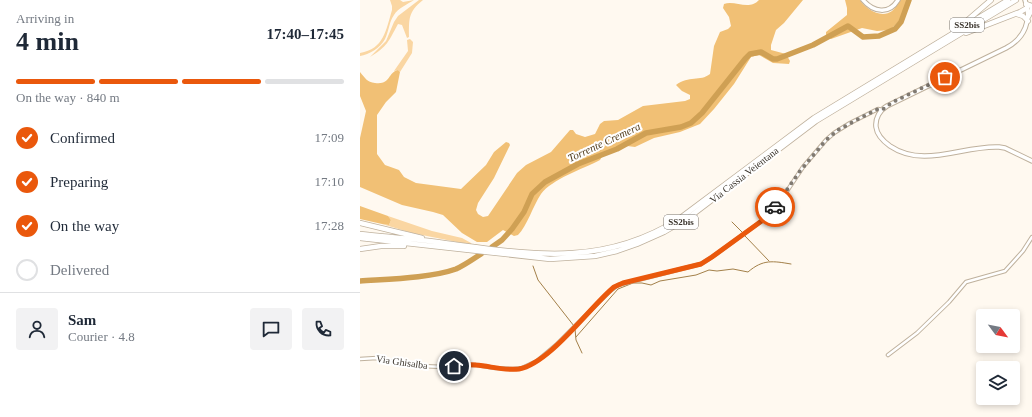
<!DOCTYPE html>
<meta charset="utf-8">
<style>
body{margin:0;font-family:"Times New Roman",serif;background:#f2f2f3;color:#1f2937;height:100vh;display:flex;flex-direction:column;font-size:15px;white-space:nowrap}
*{box-sizing:border-box;margin:0}
p{font-size:13px;color:#747a83}
.icon{flex:none;width:22px;height:22px;fill:none;stroke:currentColor;stroke-width:2;stroke-linecap:round;stroke-linejoin:round}
.map{position:relative;flex:1;overflow:hidden}
.side{display:flex;flex-direction:column;background:#fff;width:360px}
.side>*{flex:none}
.needle{width:26px;rotate:122deg}
.buttons{position:absolute;left:616px;top:309px;display:grid;gap:8px}
.buttons a{display:grid;place-items:center;width:44px;height:44px;border-radius:4px;background:#fff;box-shadow:0 2px 6px #0003;font-size:20px}
.pin{position:absolute;display:grid;place-items:center;width:34px;height:34px;color:#fff;margin:-17px;border:2px solid #fff;border-radius:50%;box-shadow:0 1px 4px #0007}
.courier{position:absolute;display:grid;place-items:center;width:40px;height:40px;margin:-20px;border:3px solid #ea580c;border-radius:50%;background:#fff;color:#222;box-shadow:0 1px 5px #0007}
.head em{font-style:normal;font-weight:700}
.head div{display:flex;flex-direction:column-reverse}
.head{display:flex;align-items:center;justify-content:space-between;height:68px;padding:0 16px}
h1{font-size:26px;font-weight:700;line-height:30px}
.bar{display:grid;grid-template-columns:repeat(4,1fr);gap:6px 4px;align-content:center;height:48px;padding:0 16px}
.bar i{height:5px;border-radius:3px;background:#e0e1e3}
.bar .on{background:#ea580c}
.bar p{grid-column:span 4}
.line{display:flex;align-items:center;gap:10px;padding:0 16px;border-top:1px solid #e0e1e3}
.line div{flex:1}
.round{display:grid;place-items:center;flex:none;width:42px;height:42px;border-radius:4px;background:#f2f2f3}
ol{padding:0 16px;list-style:none}
li{display:flex;align-items:center;gap:12px;height:44px}
li p{margin-inline-start:auto}
li .icon{padding:4px;border-radius:50%;background:#ea580c;color:#fff;stroke-width:4}
li:last-child{color:#747a83}
li i{width:22px;height:22px;border:2px solid #e0e1e3;border-radius:50%}
main{display:flex;flex:1;min-height:0}
.map>svg:first-child{display:block}
.green{fill:#fad6a2}
.forest{fill:#f1c075}
.lines{fill:none;stroke-linecap:round;stroke-linejoin:round}
.stream{stroke:#a38049;stroke-width:1}
.river{stroke:#cfa054;stroke-width:5.5}
.street-casing{stroke:#bfb19d;stroke-width:4.5}
.secondary-casing{stroke:#bfb19d;stroke-width:5.5}
.highway-casing{stroke:#bfb19d;stroke-width:6}
.street{stroke:#fff;stroke-width:2.5}
.secondary{stroke:#fff;stroke-width:3.5}
.highway{stroke:#fff;stroke-width:4.5}
.done{stroke:#807a72;stroke-width:4;stroke-dasharray:0 7.2}
.route{stroke:#ea580c;stroke-width:5}
.labels{text-anchor:middle;dominant-baseline:central;stroke-width:4;stroke-linejoin:round;paint-order:stroke}
.shield{fill:#fff;stroke:#76726d;stroke-width:1}
.shield-label{font-size:9px;font-weight:bold;fill:#3c362e}
.street-label{font-size:10px;fill:#3c362e;stroke:#fff}
.water-label{font-size:11px;font-style:italic;fill:#533e1e;stroke:#fff}
</style>
<main>
<section class="side">
<div class="head"><div><h1>4 min</h1><p>Arriving in</p></div><em>17:40–17:45</em></div>
<div class="bar"><i class="on"></i><i class="on"></i><i class="on"></i><i></i><p>On the way · 840 m</p></div>
<ol>
<li><svg class="icon" aria-label="check" viewBox="0 0 24 24"><path d="M5 12l5 5 9-10"/></svg>Confirmed<p>17:09</p></li>
<li><svg class="icon" aria-label="check" viewBox="0 0 24 24"><path d="M5 12l5 5 9-10"/></svg>Preparing<p>17:10</p></li>
<li><svg class="icon" aria-label="check" viewBox="0 0 24 24"><path d="M5 12l5 5 9-10"/></svg>On the way<p>17:28</p></li>
<li><i></i>Delivered</li>
</ol>
<div class="line" style="height:72px"><a class="round"><svg class="icon" aria-label="person" viewBox="0 0 24 24"><circle cx="12" cy="8" r="4"/><path d="M4 21q1-7 8-7t8 7"/></svg></a><div><b>Sam</b><p>Courier · 4.8</p></div><a class="round"><svg class="icon" aria-label="chat" viewBox="0 0 24 24"><path d="M4 5h16v11H9l-5 4z"/></svg></a><a class="round"><svg class="icon" aria-label="phone" viewBox="0 0 24 24"><path d="M5 4h4l2 5-3 2q2 4 5 5l2-3 5 2v4C11 20 4 13 5 4z"/></svg></a></div>
</section>
<div class="map">
<svg width="672" height="417" viewBox="0 0 672 417">
<rect width="100%" height="100%" fill="#fff9f0"/>
<path class="green" d="M30 0H40L43 2 54 0C48 4 38 8 34 15 29 22 29 31 25 39 21 47 9 55 0 56V53C24 49 26 30 32 10V6Z
M59 0H63C48 12 49 19 49 37L47 38 42 25 38 24C28 42 28 46 10 57L26 41 34 22 38 16Z
M50 39 53 42 52 53 40 72 38 70 34 71 48 51 47 40Z
M28 216 72 231 102 238 111 243 112 245 52 233 22 224 29 225 31 220Z"/>
<path class="forest" d="M399 0H443L424 23 416 30 411 45V50L426 54 430 61 429 64 413 63 399 55 391 57 374 84 354 109 340 124 320 132 294 138 275 147 267 146 243 155 240 160C223 169 192 179 181 194 173 206 167 226 158 235L154 236 143 230 127 242H117L102 233 83 215 73 212 42 205 0 187V138L6 111 0 96V72C5 78 7 82 15 83 31 85 27 73 38 70L40 72 36 92 26 102 17 115V154L25 165 39 170 44 177 56 183 101 189 126 165 134 152 146 142 149 143 150 145 134 178 118 203 116 210 118 214 123 217 128 216 157 173 166 165 191 152 210 130H213L216 134 225 137 235 134 240 124 244 121 258 120 283 106 325 101 330 99V95L322 91 316 85C329 75 340 82 350 74L354 46 360 32 368 29 371 26 369 17 363 8 364 4C375 0 389 11 399 0Z
M485 0H500C506 9 521 19 532 11 535 9 537 4 539 0H549V3L543 17 530 30 517 31 502 28 471 39 466 36V32L487 15V8Z
M0 206 28 216 31 220 29 225 22 224 0 219Z"/>
<g class="lines">
<path class="stream" d="M372 222 382 232
M385 236 409 261
M173 266 178 280 214 326 215 329 216 340 222 353
M216 337 258 289 273 283H282L291 285 300 281 336 275 349 270 357 271 373 269 388 272C403 259 413 261 431 264"/>
<path class="river" d="M132 247 142 240 152 229 164 212 172 194 185 182 218 164 257 149 286 133 321 127 331 123 342 113 385 59 390 54 401 52 413 59H417L453 45 488 26 503 37 519 36 535 29 541 22 549 0
M0 281C28 279 71 278 96 269 105 265 113 259 121 254"/>
<g class="street-casing">
<path id="street" d="M528 355 557 333 589 302 606 282 645 271 663 251 672 237
M0 359 17 358 34 362 61 366 84 367 105 365H117L135 368 153 369 162 368 177 361 196 345 249 292 258 285 341 264 352 257 403 220 423 197 443 167 466 140 474 133 490 123 518 109 522 110"/>
</g>
<g class="secondary-casing">
<path id="secondary" d="M503 0C513 12 529 15 538 0
M665 0C672 20 665 38 646 48L527 106C520 110 515 118 516 127 517 135 523 141 530 146 564 169 603 145 639 147L645 148 672 161"/>
</g>
<g class="highway-casing">
<path id="highway" d="M666 4 672 6
M657 14 663 16 668 21
M668 17 672 9
M602 25 631 0
M606 33 660 12 667 8
M0 223 62 238
M0 234C28 237 56 239 84 243 170 254 241 268 319 219L454 118 648 0
M0 238 190 259 235 256 257 251 277 244 304 232 328 218 456 121 656 0
M0 249 21 246H44"/>
</g>
<use href="#street" class="street"/>
<use href="#secondary" class="secondary"/>
<use href="#highway" class="highway"/>
</g>
<g class="lines">
<path class="done" d="M415 207 440 171 466 140 478 130 504 116 518 109 522 110 533 102 585 77"/>
<path class="route" d="M94 366C101 365 109 364 116 365 130 366 144 371 159 369 190 363 229 308 254 287L263 283 341 264 352 257 403 220 415 207"/>
</g>
<g class="labels">
<g class="shield">
<rect x="590" y="18" width="34" height="14" rx="3"/>
<rect x="304" y="215" width="34" height="14" rx="3"/>
</g>
<g class="shield-label">
<text x="607" y="25">SS2bis</text>
<text x="321" y="222">SS2bis</text>
</g>
<g class="street-label">
<text transform="translate(384 175) rotate(-38)">Via Cassia Veientana</text>
<text transform="translate(42 362) rotate(8)">Via Ghisalba</text>
</g>
<g class="water-label">
<text transform="translate(244 142) rotate(-25)">Torrente Cremera</text>
</g>
</g>
</svg>
<div class="buttons">
<a><svg class="needle" viewBox="-14 -14 28 28"><path d="M0-13l5 13h-10z" fill="#e53935"/><path d="M0 13l5-13h-10z" fill="#747a83"/></svg></a>
<a><svg class="icon" aria-label="layers" viewBox="0 0 24 24"><path d="M12 4l9 5-9 5-9-5zM3 14l9 5 9-5"/></svg></a>
</div>
<div class="pin" style="left:585px;top:77px;background:#ea580c"><svg class="icon" aria-label="bag" viewBox="0 0 24 24"><path d="M5 8h14l-1 12H6zM9 8a3 3 0 0 1 6 0"/></svg></div>
<div class="pin" style="left:94px;top:366px;background:#1f2937"><svg class="icon" aria-label="home" viewBox="0 0 24 24"><path d="M3 11l9-7 9 7M6 9v11h12V9"/></svg></div>
<div class="courier" style="left:415px;top:207px"><svg class="icon" aria-label="car" viewBox="0 0 24 24"><path d="M5 17H2v-5l4-1 3-4h7l3 4 3 1v5h-3M9 17h6M6 11h13"/><circle cx="7" cy="17" r="2"/><circle cx="17" cy="17" r="2"/></svg></div>
</div>
</main>
